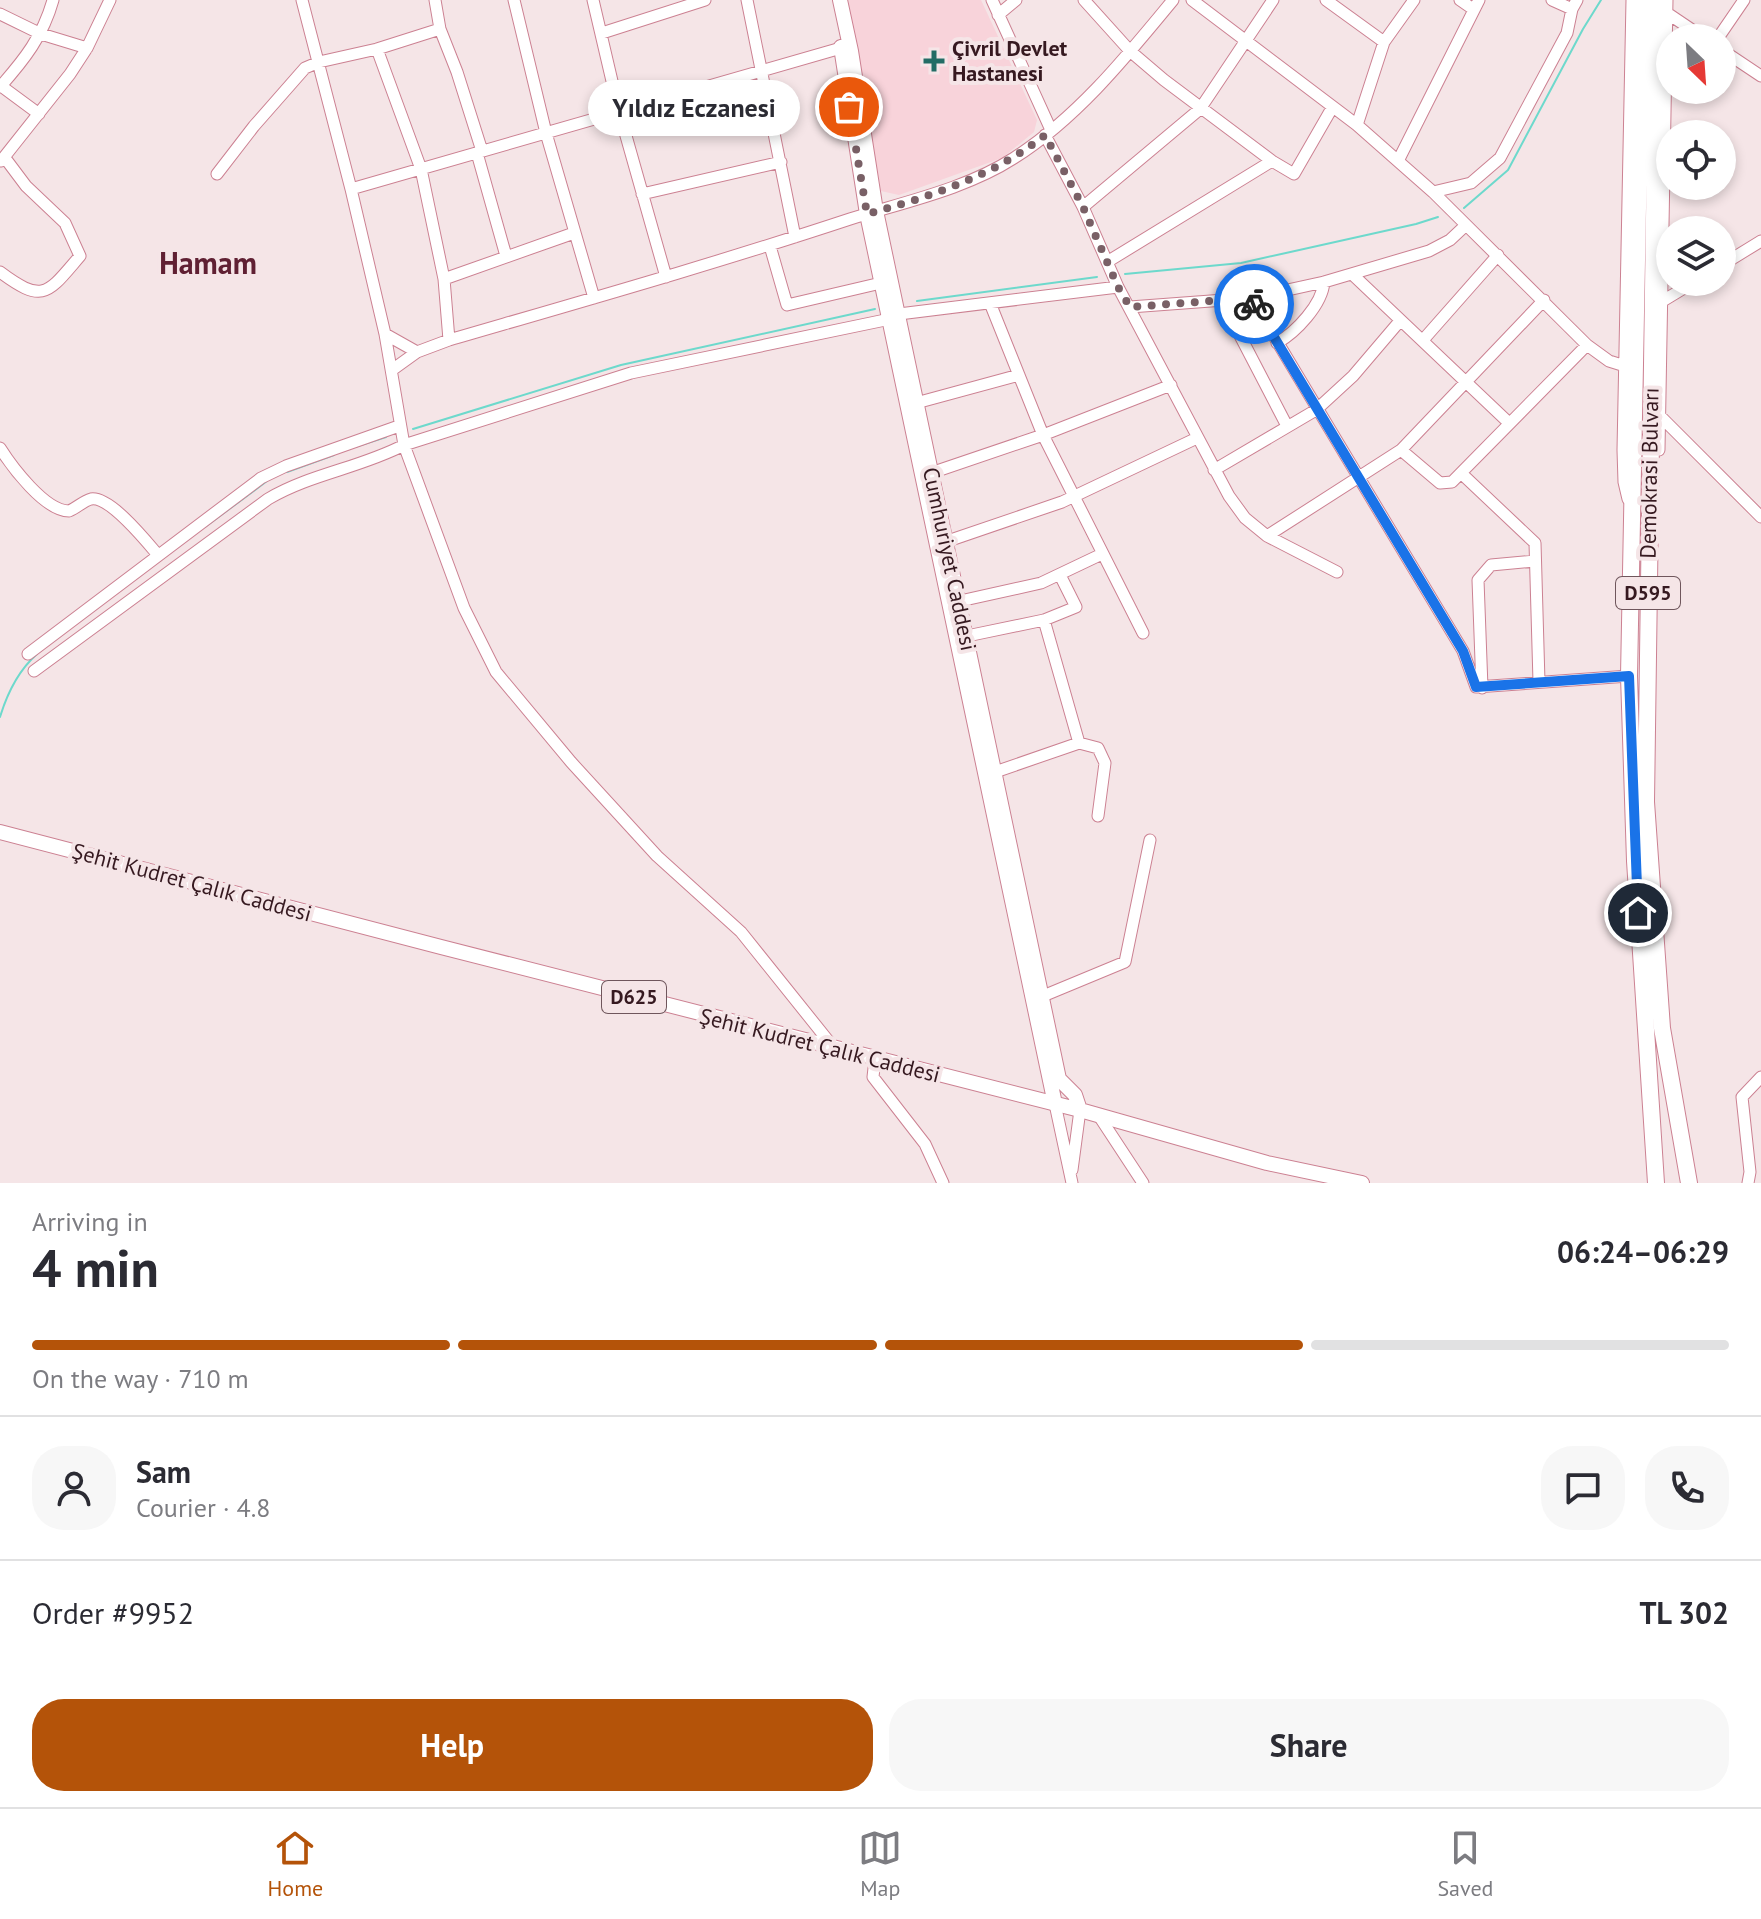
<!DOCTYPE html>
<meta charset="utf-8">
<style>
body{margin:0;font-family:"PT Sans",sans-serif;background:#f7f7f7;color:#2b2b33;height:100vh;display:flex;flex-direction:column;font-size:30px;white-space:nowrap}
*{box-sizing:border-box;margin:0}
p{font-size:26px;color:#7c7c81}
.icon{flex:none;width:44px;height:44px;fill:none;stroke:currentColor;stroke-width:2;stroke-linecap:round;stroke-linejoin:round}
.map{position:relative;height:1183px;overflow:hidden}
.panel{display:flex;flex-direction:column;background:#fff;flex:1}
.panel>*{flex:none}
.needle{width:52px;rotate:155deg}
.tools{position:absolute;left:1656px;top:24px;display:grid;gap:16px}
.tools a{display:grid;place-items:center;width:80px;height:80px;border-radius:50%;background:#fff;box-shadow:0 4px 12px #0003;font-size:40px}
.pin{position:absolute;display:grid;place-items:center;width:68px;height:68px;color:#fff;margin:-34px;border:4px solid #fff;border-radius:50%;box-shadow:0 2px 8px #0007}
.courier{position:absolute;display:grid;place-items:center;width:80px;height:80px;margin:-40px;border:6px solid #1a73e8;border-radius:50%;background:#fff;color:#222;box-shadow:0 2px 10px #0007}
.bubble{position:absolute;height:56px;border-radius:28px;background:#fff;box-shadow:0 4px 12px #0003;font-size:26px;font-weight:600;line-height:56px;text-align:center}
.head em{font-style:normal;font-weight:600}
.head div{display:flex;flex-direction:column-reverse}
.head{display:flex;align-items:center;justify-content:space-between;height:136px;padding:0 32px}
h1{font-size:52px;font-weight:600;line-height:60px}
.bar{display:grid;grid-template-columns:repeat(4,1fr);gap:12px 8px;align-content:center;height:96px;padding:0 32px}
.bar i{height:10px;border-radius:6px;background:#e1e1e2}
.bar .selected{background:#b45309}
.bar p{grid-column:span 4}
.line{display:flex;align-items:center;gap:20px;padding:0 32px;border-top:2px solid #e1e1e2}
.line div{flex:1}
.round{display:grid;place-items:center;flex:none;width:84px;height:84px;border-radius:32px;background:#f7f7f7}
.primary-button{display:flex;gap:16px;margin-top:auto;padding:16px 32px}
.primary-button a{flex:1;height:92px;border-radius:32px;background:#b45309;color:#fff;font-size:32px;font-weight:600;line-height:92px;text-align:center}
.primary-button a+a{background:#f7f7f7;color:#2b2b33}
.tab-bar{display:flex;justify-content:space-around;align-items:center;height:112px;border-top:2px solid #e1e1e2;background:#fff;font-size:22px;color:#7c7c81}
.tab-bar a{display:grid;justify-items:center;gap:4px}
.tab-bar .selected{color:#b45309}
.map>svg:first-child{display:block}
.built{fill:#f8d3da}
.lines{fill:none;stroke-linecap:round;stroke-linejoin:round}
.stream{stroke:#6dd9cc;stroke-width:2}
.minor-casing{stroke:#cc8192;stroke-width:13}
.major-casing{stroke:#cc8192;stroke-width:16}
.highway-casing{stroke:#cc8192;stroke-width:18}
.minor{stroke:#fff;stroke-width:11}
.major{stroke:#fff;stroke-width:14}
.highway{stroke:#fff;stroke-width:16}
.done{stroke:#796066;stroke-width:8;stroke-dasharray:0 14.4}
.route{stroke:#1a73e8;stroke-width:10}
.poi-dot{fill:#236c65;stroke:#f5e5e7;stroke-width:3}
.labels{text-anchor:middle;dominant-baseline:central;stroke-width:8;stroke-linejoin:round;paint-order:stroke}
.shield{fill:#f5e5e7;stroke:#6f565c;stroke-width:2}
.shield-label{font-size:20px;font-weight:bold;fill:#361920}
.poi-label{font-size:22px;font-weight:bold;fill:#361920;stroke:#f5e5e7;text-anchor:start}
.street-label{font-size:22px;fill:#361920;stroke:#f5e5e7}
.district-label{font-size:30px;font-weight:bold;fill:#602033;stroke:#f5e5e7}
</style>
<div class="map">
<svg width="1761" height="1183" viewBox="0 0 1761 1183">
<rect width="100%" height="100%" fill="#f5e5e7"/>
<path class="built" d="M848 0H981L1037 120 1034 132 1002 158 899 195 881 191Z"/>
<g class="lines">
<path class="stream" d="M1464 208 1508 170 1583 29 1601 0
M1125 274 1241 263 1416 224 1438 217
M917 301 1097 277
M413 429 621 365 875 309
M355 447 386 437
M287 472 334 455
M205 527 267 481
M0 717C7 694 19 670 37 654"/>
<g class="minor-casing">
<path id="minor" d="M302 0 351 189 385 334 404 445 631 373 890 319
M435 0 440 29 457 72 482 151
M514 0 546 133 594 298
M593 0 619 111 666 277
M747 0 795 237
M992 0 1051 130
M1084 0 1130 51 1164 80 1272 161 1294 174 1332 108
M1192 0 1357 125 1433 192 1587 345 1609 361 1625 366
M1326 0 1384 42
M1460 0 1473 9
M1552 0 1572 9
M1667 13 1704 38
M0 14 41 34 87 48
M998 15 1016 0
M602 33 705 0
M1718 38 1744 0
M377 49 421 169 444 279 449 340
M1722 50 1761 76
M1 86 39 114
M0 87C24 60 43 36 53 0
M1357 125 1384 42 1414 0
M1045 135 1083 207 1118 287 1229 496 1245 518 1267 536 1401 450 1544 300
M477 153 506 256
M1 161 70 74 87 48 110 0
M1398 161 1479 0
M217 174 254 126 305 68 319 62 377 49 440 29
M351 189 841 48
M1433 192 1471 183 1500 158 1567 33 1572 9 1577 0
M642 194 781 162
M1083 207 1200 109 1273 0
M770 246 787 305 881 283
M1107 262 1272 161
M1722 265 1761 241
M0 272C44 305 48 293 80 256L65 223 26 186 5 158
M1352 274 1508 422
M444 279 574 233
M1251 298 1463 651 1476 687 1629 676
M1222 301 1287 426
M1661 302 1694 282
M990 303 1043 435 1143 633
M1130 307 1251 298 1324 282 1429 251 1450 240 1466 225
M899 314 1118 287
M385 334 417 352
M1423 340 1498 255
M1277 343C1296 332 1322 305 1324 282
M392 370 417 352 449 340C583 301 717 263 850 219 904 202 966 189 1014 158 1077 118 1126 57 1173 0
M916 403 1019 375
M1660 416 1761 517
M0 448C12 467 45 511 69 511 77 508 83 501 91 499 110 496 146 541 158 555
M1401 450 1440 483 1452 482 1587 345
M1659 450 1667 0
M1214 470 1316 410 1353 376 1399 322
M931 473 1043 435 1171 385
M1462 474 1535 543 1539 682
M1628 499 1624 482 1623 450 1632 0
M1267 536 1337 572
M939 544 1062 502 1197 438
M960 601 1041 583 1102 554
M1044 620 1079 743
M967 636 1044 620 1076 607 1060 575
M28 654 261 478 286 466 399 426
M34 671 268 499C310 474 360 468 404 445L464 608 496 672 571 762 657 856 741 932 834 1048
M1482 688 1478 580 1491 565 1535 561
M995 772 1079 743 1098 748 1105 763 1098 816
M1043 996 1125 962 1150 840
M875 1059 873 1077 925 1144 943 1183
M1055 1104 1072 1183
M1099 1116 1143 1183
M1072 1170 1080 1110
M1748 1183 1750 1172 1742 1097 1761 1077"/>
</g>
<g class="major-casing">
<path id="major" d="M840 0 851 51 876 211 1059 1079 1075 1095 1080 1110
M841 47 867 214 1055 1104
M0 832 441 947 1080 1110 1267 1163 1362 1183"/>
</g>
<g class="highway-casing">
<path id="highway" d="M1642 0 1629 676 1635 861 1656 1183
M1657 0 1646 802 1662 1028 1689 1183"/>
</g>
<use href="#minor" class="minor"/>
<use href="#major" class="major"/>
<use href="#highway" class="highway"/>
</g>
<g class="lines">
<path class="done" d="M849 107 867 214C929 197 994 176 1045 135L1083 207 1118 287 1130 307 1251 298 1254 304"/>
<path class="route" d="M1254 304 1463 651 1476 687 1629 676 1638 913"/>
</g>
<path class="poi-dot" d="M930 49h8v8h8v8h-8v8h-8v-8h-8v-8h8z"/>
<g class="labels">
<g class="shield">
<rect x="1616" y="577" width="64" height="32" rx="6"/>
<rect x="602" y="981" width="64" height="32" rx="6"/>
</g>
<g class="shield-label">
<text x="1648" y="593">D595</text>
<text x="634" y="997">D625</text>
</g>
<g class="poi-label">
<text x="952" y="48">Çivril Devlet<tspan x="952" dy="25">Hastanesi</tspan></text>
</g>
<g class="street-label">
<text transform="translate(1649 473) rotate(-89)">Demokrasi Bulvarı</text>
<text transform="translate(950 559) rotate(78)">Cumhuriyet Caddesi</text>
<text transform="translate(192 882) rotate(15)">Şehit Kudret Çalık Caddesi</text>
<text transform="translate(820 1045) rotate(14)">Şehit Kudret Çalık Caddesi</text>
</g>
<g class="district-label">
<text x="208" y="262">Hamam</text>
</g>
</g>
</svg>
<div class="tools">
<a><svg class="needle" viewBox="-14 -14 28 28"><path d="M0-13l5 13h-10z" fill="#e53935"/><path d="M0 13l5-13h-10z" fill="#7c7c81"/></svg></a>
<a><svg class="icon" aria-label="locate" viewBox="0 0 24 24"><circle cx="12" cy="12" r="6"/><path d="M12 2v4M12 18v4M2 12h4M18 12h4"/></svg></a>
<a><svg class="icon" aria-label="layers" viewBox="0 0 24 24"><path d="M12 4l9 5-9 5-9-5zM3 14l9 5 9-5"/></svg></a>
</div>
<div class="pin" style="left:849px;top:107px;background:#ea580c"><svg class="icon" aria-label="bag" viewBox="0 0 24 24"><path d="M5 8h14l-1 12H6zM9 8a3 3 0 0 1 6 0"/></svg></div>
<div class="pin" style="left:1638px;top:913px;background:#1f2937"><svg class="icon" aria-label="home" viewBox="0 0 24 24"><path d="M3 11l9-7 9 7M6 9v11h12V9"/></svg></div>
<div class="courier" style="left:1254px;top:304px"><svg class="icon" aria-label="bike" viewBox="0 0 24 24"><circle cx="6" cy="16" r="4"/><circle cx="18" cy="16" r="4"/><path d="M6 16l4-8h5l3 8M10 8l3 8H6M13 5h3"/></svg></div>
<div class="bubble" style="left:588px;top:80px;width:212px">Yıldız Eczanesi</div>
</div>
<section class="panel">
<div class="head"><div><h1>4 min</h1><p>Arriving in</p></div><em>06:24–06:29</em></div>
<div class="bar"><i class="selected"></i><i class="selected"></i><i class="selected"></i><i></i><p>On the way · 710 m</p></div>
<div class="line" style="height:144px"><a class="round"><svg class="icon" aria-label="person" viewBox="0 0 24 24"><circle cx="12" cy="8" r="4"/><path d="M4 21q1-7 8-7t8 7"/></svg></a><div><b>Sam</b><p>Courier · 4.8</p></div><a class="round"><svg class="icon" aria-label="chat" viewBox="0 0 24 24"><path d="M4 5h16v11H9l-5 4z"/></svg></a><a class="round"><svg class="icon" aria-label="phone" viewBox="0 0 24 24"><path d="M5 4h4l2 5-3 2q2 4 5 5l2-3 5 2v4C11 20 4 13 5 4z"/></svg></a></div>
<div class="line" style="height:104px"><div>Order #9952</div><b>TL 302</b></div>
<div class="primary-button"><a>Help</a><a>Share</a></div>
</section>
<nav class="tab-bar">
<a class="selected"><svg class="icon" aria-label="home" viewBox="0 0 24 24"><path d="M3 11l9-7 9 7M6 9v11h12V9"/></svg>Home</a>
<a><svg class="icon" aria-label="map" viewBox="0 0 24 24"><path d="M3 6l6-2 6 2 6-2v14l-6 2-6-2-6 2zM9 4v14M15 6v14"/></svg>Map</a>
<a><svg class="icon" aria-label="saved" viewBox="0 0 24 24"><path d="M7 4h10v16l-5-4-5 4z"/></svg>Saved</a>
</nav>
